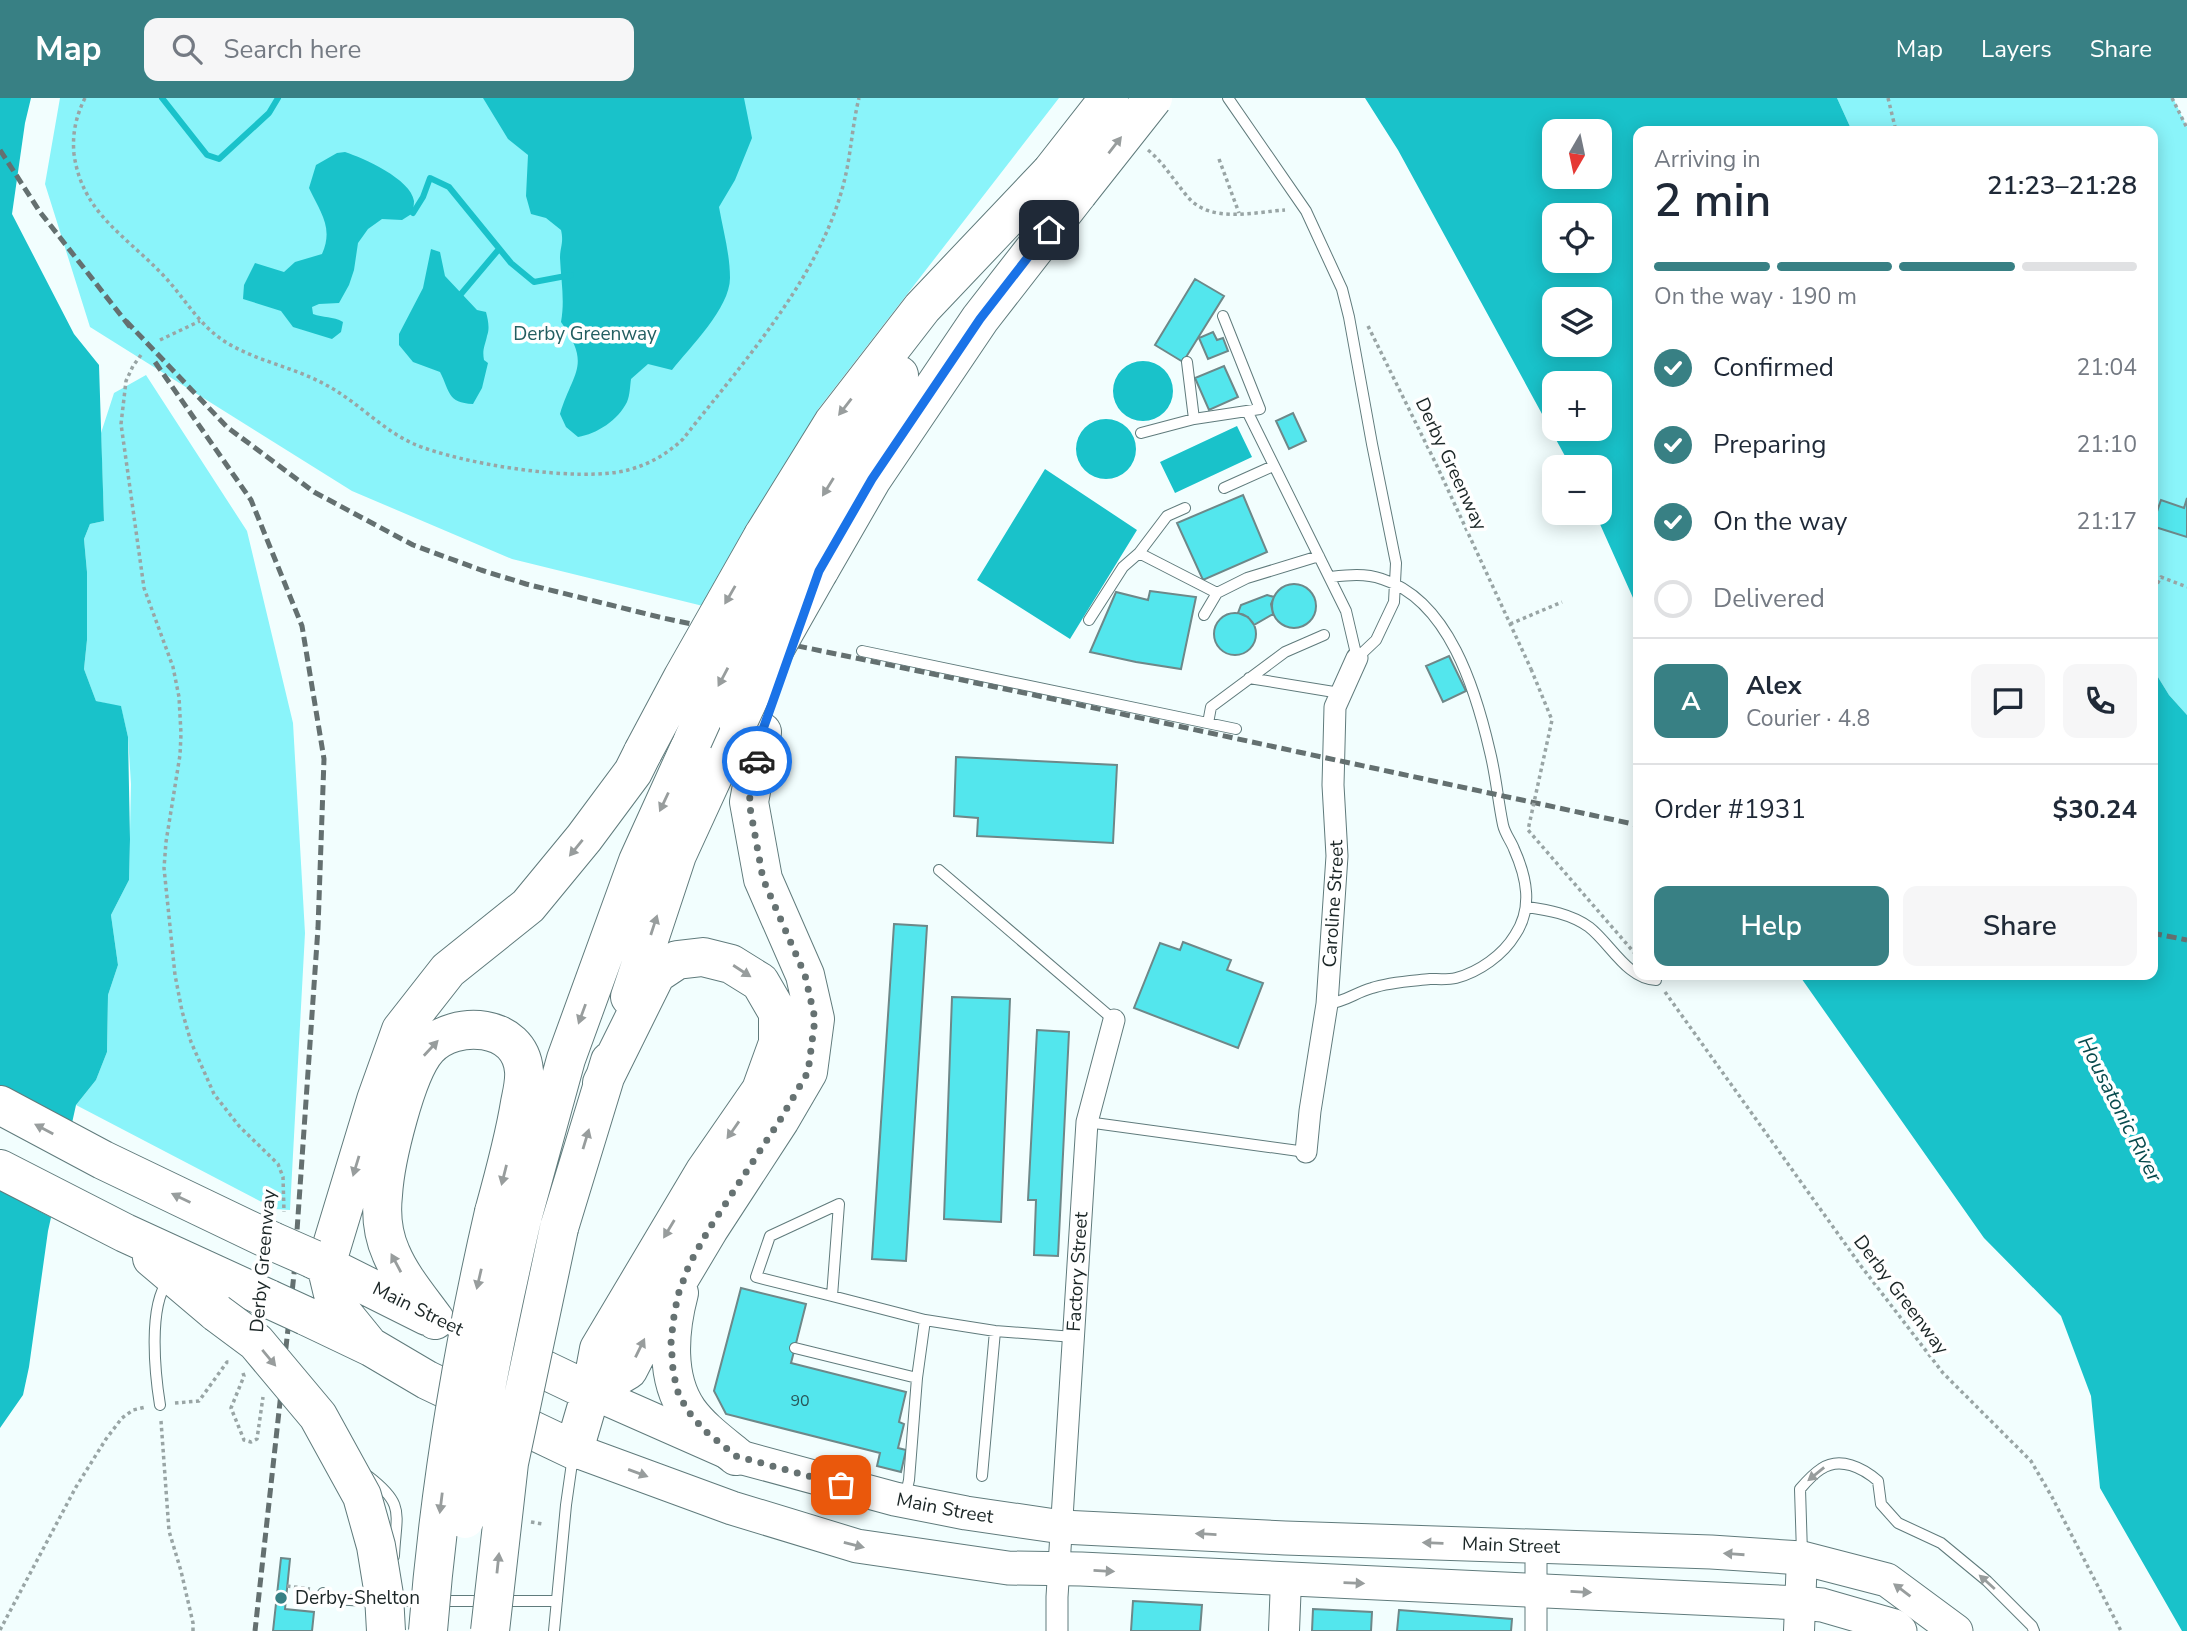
<!DOCTYPE html>
<meta charset="utf-8">
<style>
body{margin:0;font-family:"Nunito Sans",sans-serif;background:#f6f6f7;color:#1f2937;height:100vh;display:flex;flex-direction:column;font-size:26px;white-space:nowrap}
*{box-sizing:border-box;margin:0}
p{font-size:23px;color:#747a83}
.icon{flex:none;width:38px;height:38px;fill:none;stroke:currentColor;stroke-width:2;stroke-linecap:round;stroke-linejoin:round}
.map{position:relative;flex:1;overflow:hidden}
.details{position:absolute;left:1633px;top:28px;width:525px;height:854px;display:flex;flex-direction:column;background:#fff;border-radius:14px;box-shadow:0 4px 18px #0003}
.details>*{flex:none}
.needle{width:46px;rotate:189deg}
.controls{position:absolute;left:1542px;top:21px;display:grid;gap:14px}
.controls a{display:grid;place-items:center;width:70px;height:70px;border-radius:14px;background:#fff;box-shadow:0 4px 18px #0003;font-size:35px}
.pin{position:absolute;display:grid;place-items:center;width:60px;height:60px;color:#fff;margin:-30px;border-radius:14px;box-shadow:0 4px 10px #0006}
.courier{position:absolute;display:grid;place-items:center;width:70px;height:70px;margin:-35px;border:5px solid #1a73e8;border-radius:50%;background:#fff;color:#222;box-shadow:0 2px 9px #0007}
.overview em{font-style:normal;font-weight:600}
.overview div{display:flex;flex-direction:column-reverse}
.overview{display:flex;align-items:center;justify-content:space-between;height:119px;padding:0 21px}
h1{font-size:46px;font-weight:600;line-height:52px}
.bar{display:grid;grid-template-columns:repeat(4,1fr);gap:10px 7px;align-content:center;height:84px;padding:0 21px}
.bar i{height:9px;border-radius:5px;background:#e0e1e3}
.bar .on{background:#388084}
.bar p{grid-column:span 4}
.line{display:flex;align-items:center;gap:18px;padding:0 21px;border-top:2px solid #e0e1e3}
.line div{flex:1}
.round{display:grid;place-items:center;flex:none;width:74px;height:74px;border-radius:14px;background:#f6f6f7}
ol{padding:0 21px;list-style:none}
li{display:flex;align-items:center;gap:21px;height:77px}
li p{margin-inline-start:auto}
li .icon{padding:7px;border-radius:50%;background:#388084;color:#fff;stroke-width:4}
li:last-child{color:#747a83}
li i{width:38px;height:38px;border:4px solid #e0e1e3;border-radius:50%}
.cta{display:flex;gap:14px;margin-top:auto;padding:14px 21px}
.cta a{flex:1;height:80px;border-radius:14px;background:#388084;color:#fff;font-size:28px;font-weight:600;line-height:80px;text-align:center}
.cta a+a{background:#f6f6f7;color:#1f2937}
header{display:flex;align-items:center;gap:42px;box-sizing:border-box;height:98px;padding:0 35px;background:#388084;color:#fff}
header strong{font-size:33px}
nav{display:flex;gap:38px;margin-inline-start:auto;font-size:24px}
.search{width:490px;height:63px;background:#f6f6f7;display:flex;align-items:center;gap:18px;box-sizing:border-box;padding:0 24px;border-radius:14px;color:#747a83;font-size:26px}
.map>svg:first-child{display:block}
.green{fill:#8af4fa}
.water{fill:#19c2ca;fill-rule:evenodd}
.pier{fill:#f2fefe}
.lines{fill:none;stroke-linecap:round;stroke-linejoin:round}
.stream{stroke:#19c2ca;stroke-width:6}
.building{fill:#53e6ed;stroke:#6d8889;stroke-width:2}
.lane-casing{stroke:#607b7c;stroke-width:12}
.street-casing{stroke:#607b7c;stroke-width:23}
.secondary-casing{stroke:#607b7c;stroke-width:32}
.primary-casing{stroke:#607b7c;stroke-width:35}
.highway-casing{stroke:#607b7c;stroke-width:40}
.path{stroke:#99a5a5;stroke-width:3.5;stroke-dasharray:3.5 3.5;stroke-linecap:butt}
.lane{stroke:#fff;stroke-width:10}
.street{stroke:#fff;stroke-width:21}
.secondary{stroke:#fff;stroke-width:30}
.primary{stroke:#fff;stroke-width:33}
.highway{stroke:#fff;stroke-width:38}
.rail{stroke:#647070;stroke-width:5;stroke-dasharray:10 5;stroke-linecap:butt}
.highway-bridge-casing{stroke:#607b7c;stroke-width:40;stroke-linecap:butt}
.path-bridge{stroke:#99a5a5;stroke-width:3.5;stroke-dasharray:3.5 3.5;stroke-linecap:butt}
.highway-bridge{stroke:#fff;stroke-width:38}
.oneway{fill:#989d9d}
.done{stroke:#667272;stroke-width:7;stroke-dasharray:0 12.6}
.route{stroke:#1a73e8;stroke-width:9}
.poi-dot{fill:#388084;stroke:#fff;stroke-width:2.5}
.labels{text-anchor:middle;dominant-baseline:central;stroke-width:7;stroke-linejoin:round;paint-order:stroke}
.number-label{font-size:16px;fill:#295658}
.park-label{font-size:19px;fill:#225e61;stroke:#fff}
.street-label{font-size:19px;fill:#1b2626;stroke:#fff}
.poi-label{font-size:19px;fill:#1b2626;stroke:#fff;text-anchor:start}
.water-label{font-size:21px;font-style:italic;fill:#084b4e;stroke:#fff}
</style>
<header>
<strong>Map</strong>
<div class="search"><svg class="icon" aria-label="search" viewBox="0 0 24 24"><circle cx="10" cy="10" r="6"/><path d="M15 15l6 6"/></svg>Search here</div>
<nav><a>Map</a><a>Layers</a><a>Share</a></nav>
</header>
<div class="map">
<svg width="2187" height="1533" viewBox="0 0 2187 1533">
<rect width="100%" height="100%" fill="#f2fefe"/>
<path class="green" d="M60 0H1059L819 310 703 508 512 461 352 393 90 229 45 86Z
M1837 0H2173L2187 29V617L2169 597 2153 571 2152 33H1852Z
M146 277 247 433 293 625 305 835 290 1112 275 1111 76 1007 96 982 107 954 108 897 118 867 111 817 129 782 131 686 128 639 121 609 96 603 84 571 87 542V474L84 441 90 426 104 423 101 335 114 295Z"/>
<path class="water" d="M0 0H31L25 25 12 116 74 236 99 267 104 423 90 426 84 441 87 474V542L84 571 96 603 121 608 128 639 130 741 129 782 111 817 118 867 108 897 107 954 96 982 76 1007 48 1133 29 1269 23 1297 0 1330Z
M483 0H744L752 40 735 82 719 109C723 132 730 156 730 180 730 210 690 249 672 272L648 266 631 281C630 288 630 297 627 304 618 322 597 336 578 339L566 329 560 316C573 273 592 268 561 224 565 202 561 183 560 160 560 149 564 145 561 132L546 120 531 116 526 98 528 57 508 41Z
M1365 0H1837L1852 33H1638V511L1595 415H1600V369H1571L1398 52ZM1554 33H1600V79H1554ZM1554 117H1600V163H1554ZM1554 201H1600V247H1554ZM1554 285H1600V331H1554Z
M345 54C363 60 411 81 414 103 414 107 413 111 413 115L402 122 382 121 368 131 358 145 354 172 349 187 339 205 319 206 312 209 313 216C323 220 333 218 343 224L341 234 332 241 293 229 281 213 243 201 244 187 255 165 284 174 295 164 322 156C334 129 320 114 309 90L316 67 337 55Z
M431 151 440 154 445 178 477 212 486 214C488 222 490 230 487 238 485 248 482 251 484 262L488 265 482 290 473 306C447 305 450 293 440 274L413 264 399 247V236L423 190Z
M1113 293a30 30 0 1 1 60 0a30 30 0 1 1-60 0Z
M1076 351a30 30 0 1 1 60 0a30 30 0 1 1-60 0Z
M1237 328 1252 359 1175 395 1160 364Z
M1045 371 1137 432 1070 541 977 482Z
M2153 571 2169 597 2187 617V1533H2182L2100 1390 2091 1298 2061 1218 1984 1140 1799 877H2152Z"/>
<path class="pier" d="M0 989 74 1028 54 1121 0 1092Z"/>
<g class="lines">
<path class="stream" d="M162 0 207 57 219 61 269 15 278 0
M413 115 423 99 430 80 449 89 511 165 534 184 571 177
M461 196 499 151"/>
</g>
<path class="building" d="M1195 181 1224 198 1183 264 1155 247Z
M1213 234 1217 242 1223 240 1228 253 1208 261 1199 240Z
M1224 268 1238 299 1209 312 1195 280Z
M1293 315 1306 343 1289 351 1276 323Z
M1243 397 1267 454 1203 482 1177 425Z
M2187 400V439L2152 428 2161 402 2184 410Z
M1272 508a22 22 0 1 1 44 0a22 22 0 1 1-44 0Z
M1150 493 1196 499 1181 571 1136 564 1090 554 1116 494 1148 502Z
M1267 497 1274 499 1271 506 1273 516 1254 527 1248 519 1238 515 1241 507Z
M1214 536a21 21 0 1 1 42 0a21 21 0 1 1-42 0Z
M1449 558 1466 593 1443 604 1426 568Z
M956 659 1117 667 1113 745 977 738 978 720 954 718Z
M894 826 927 828 906 1163 872 1161Z
M1183 844 1231 862 1227 872 1263 885 1238 950 1134 910 1160 845 1180 852Z
M952 899 1010 901 1001 1124 944 1121Z
M1037 932 1069 934 1058 1158 1034 1157 1036 1102H1028Z
M741 1190 806 1206 791 1265 906 1294 899 1324 904 1326 898 1350 906 1352 901 1374 877 1368 880 1355 726 1316 714 1293Z
M281 1460 290 1461 285 1511 314 1514 312 1533H273Z
M1133 1503 1202 1507 1200 1533H1131Z
M1313 1511 1372 1514 1371 1533H1312Z
M1399 1512 1512 1521 1511 1533H1397Z"/>
<g class="lines">
<g class="lane-casing">
<path id="lane" d="M1228 0 1306 113 1342 191 1349 219 1372 346 1396 465 1394 504 1376 542 1357 560 1346 513 1247 313
M1187 264 1194 321
M1141 335 1194 321 1260 311 1223 218
M1224 390 1273 368
M1139 455 1217 495
M1204 517 1217 495 1247 480 1319 458
M1089 522 1123 469 1139 455 1167 418 1185 410
M862 553 1236 631
M1249 580 1340 595
M1208 625 1211 609 1285 554 1324 537
M939 772 1114 922
M1527 809C1548 812 1571 816 1589 829 1610 845 1627 881 1656 882
M1327 906C1348 903 1354 895 1372 890 1389 884 1412 883 1430 881 1438 881 1448 882 1456 880 1479 874 1503 857 1515 837 1533 810 1527 780 1514 751 1511 743 1505 736 1503 727 1498 703 1496 678 1490 654 1476 593 1449 502 1382 481 1365 475 1348 477 1330 479
M1087 1024 1306 1054
M832 1198 756 1179 770 1138 839 1106 832 1198 925 1222 917 1280 909 1382 905 1400
M925 1222 995 1233 1074 1239
M795 1250 917 1280
M160 1307C155 1276 148 1208 168 1183
M368 1378C406 1407 396 1415 394 1458
M982 1378 995 1233
M1802 1455 1800 1391C1806 1384 1813 1376 1821 1371 1840 1358 1863 1370 1878 1383L1881 1406 1898 1425 1941 1445 1987 1483 2032 1528 2034 1533
M323 1495 333 1501 366 1503H557
M554 1533 566 1407 573 1358"/>
</g>
<g class="street-casing">
<g id="street">
<path id="s1" d="M1306 1054 1310 1013 1327 906 1337 758 1333 687 1335 609 1357 560"/>
<path id="s2" d="M1057 1533V1499L1087 1024 1114 922"/>
<path d="M1536 1533V1448"/>
</g>
</g>
<g class="secondary-casing">
<path id="secondary" d="M1284 1533 1286 1482
M1799 1533 1802 1460"/>
</g>
<g class="primary-casing">
<g id="primary">
<path id="s3" d="M591 1294 736 1358 895 1401 966 1415 1062 1429 1285 1440 1711 1454 1802 1460 1887 1482 1956 1533"/>
<path d="M574 1352 732 1410 857 1448 1008 1470 1081 1471 1801 1505 1822 1507 1895 1528 1900 1533"/>
</g>
</g>
<g class="highway-casing">
<path id="highway" d="M763 438 833 325 922 210 1051 74
M790 454 816 407 899 277
M819 473 872 381 980 221 1078 95
M630 899 677 757 738 624
M0 1007 103 1062 272 1143
M0 1071 125 1135 269 1201
M522 1121 566 961 638 763 693 642
M559 1130 610 963
M152 1160 217 1215
M313 1161 427 1218
M679 1195C669 1233 665 1280 688 1313 701 1331 719 1344 736 1358
M306 1218 371 1249 427 1282 574 1352 591 1294 599 1251 705 1073 761 992 778 945V915L760 884 731 866 703 859 677 862 656 876 602 985
M435 1222C419 1200 401 1179 391 1155 383 1137 381 1115 383 1097 385 1063 406 974 428 950 455 921 520 925 524 973 525 983 522 995 520 1005 514 1042 504 1078 494 1114
M367 1245 341 1213 333 1196 326 1167 376 1002 401 932 448 872 528 808 584 740 633 674 643 654
M501 1251 591 1294
M591 1294 628 1272 647 1235 709 1131 780 1022 808 974 815 921 805 877 763 781 749 704 762 634"/>
</g>
<path class="path" d="M85 0C76 18 72 36 74 56 82 115 125 137 163 177 184 199 198 226 224 243 255 263 294 269 326 287 357 303 382 332 414 346 461 366 579 385 628 372 650 366 667 356 683 341 742 266 821 178 844 84 851 57 852 28 859 0
M1888 0 1896 33
M2172 0 2187 30
M1148 52C1164 65 1174 83 1187 98 1209 126 1254 114 1285 112
M1219 61 1239 115
M1368 228 1437 368 1531 571
M160 242 200 223
M141 257 133 268 126 283 121 326 144 490 173 569 179 599 181 636 180 657 166 744 164 770 175 877 182 913 191 944 214 996 239 1028 278 1066 283 1079 284 1114
M2152 487 2156 488 2161 479 2187 489
M1510 526 1562 504
M1665 894 1861 1168 1943 1275 2031 1363 2052 1399 2121 1533
M243 1275 244 1278 231 1310 244 1342 251 1344 257 1341 263 1299
M175 1305 199 1303 227 1264H231
M161 1323 169 1433 181 1473 193 1525V1533
M531 1424 543 1426
M287 1488 310 1491
M0 1532 76 1389 106 1341 122 1320 133 1312 146 1309"/>
<use href="#lane" class="lane"/>
<use href="#street" class="street"/>
<use href="#secondary" class="secondary"/>
<use href="#primary" class="primary"/>
<use href="#highway" class="highway"/>
<path class="rail" d="M0 52 40 114 130 229
M126 223 227 329 314 394 413 447 481 472 526 486 663 520 1029 596 1638 727
M155 264 251 402 302 528 324 661 318 830 294 1176 255 1533
M2152 835 2187 842"/>
<g class="highway-bridge-casing">
<path id="highway-bridge" d="M1051 74 1109 0
M1078 95 1153 0
M738 624 759 579 819 473
M693 642 717 589 790 454
M643 654 683 579 763 438
M272 1143 313 1161
M269 1201 306 1218
M217 1215 256 1244 318 1318 362 1398 376 1448 384 1497 386 1533
M465 1421C478 1320 499 1220 522 1121
M428 1533C439 1391 462 1253 494 1114
M490 1533 509 1365 559 1130"/>
</g>
<path class="path-bridge" d="M1531 571 1552 622 1528 732 1638 859"/>
<use href="#highway-bridge" class="highway-bridge"/>
</g>
<defs><path id="oneway-solid" d="M-6-.8H1V-3.2L6.5 0L1 3.2V.8H-6Z" transform="scale(1.75)"/></defs>
<g class="oneway">
<use href="#oneway-solid" transform="translate(1115 47) rotate(-52)"/>
<use href="#oneway-solid" transform="translate(845 309) rotate(128)"/>
<use href="#oneway-solid" transform="translate(828 389) rotate(122)"/>
<use href="#oneway-solid" transform="translate(730 497) rotate(120)"/>
<use href="#oneway-solid" transform="translate(723 579) rotate(118)"/>
<use href="#oneway-solid" transform="translate(664 704) rotate(115)"/>
<use href="#oneway-solid" transform="translate(576 750) rotate(129)"/>
<use href="#oneway-solid" transform="translate(654 827) rotate(-72)"/>
<use href="#oneway-solid" transform="translate(742 873) rotate(33)"/>
<use href="#oneway-solid" transform="translate(582 916) rotate(110)"/>
<use href="#oneway-solid" transform="translate(431 950) rotate(-47)"/>
<use href="#oneway-solid" transform="translate(44 1031) rotate(-152)"/>
<use href="#oneway-solid" transform="translate(733 1032) rotate(125)"/>
<use href="#oneway-solid" transform="translate(586 1041) rotate(-73)"/>
<use href="#oneway-solid" transform="translate(356 1068) rotate(107)"/>
<use href="#oneway-solid" transform="translate(504 1077) rotate(104)"/>
<use href="#oneway-solid" transform="translate(181 1100) rotate(-154)"/>
<use href="#oneway-solid" transform="translate(669 1131) rotate(121)"/>
<use href="#oneway-solid" transform="translate(396 1165) rotate(-118)"/>
<use href="#oneway-solid" transform="translate(479 1181) rotate(103)"/>
<use href="#oneway-solid" transform="translate(640 1250) rotate(-64)"/>
<use href="#oneway-solid" transform="translate(269 1260) rotate(50)"/>
<use href="#oneway-solid" transform="translate(638 1375) rotate(20)"/>
<use href="#oneway-solid" transform="translate(1816 1376) rotate(141)"/>
<use href="#oneway-solid" transform="translate(441 1405) rotate(97)"/>
<use href="#oneway-solid" transform="translate(1206 1436) rotate(-177)"/>
<use href="#oneway-solid" transform="translate(1433 1445) rotate(-178)"/>
<use href="#oneway-solid" transform="translate(854 1447) rotate(14)"/>
<use href="#oneway-solid" transform="translate(1734 1456) rotate(-176)"/>
<use href="#oneway-solid" transform="translate(498 1465) rotate(-84)"/>
<use href="#oneway-solid" transform="translate(1104 1473) rotate(3)"/>
<use href="#oneway-solid" transform="translate(1987 1484) rotate(-138)"/>
<use href="#oneway-solid" transform="translate(1354 1485) rotate(2)"/>
<use href="#oneway-solid" transform="translate(1902 1492) rotate(-143)"/>
<use href="#oneway-solid" transform="translate(1581 1494) rotate(3)"/>
</g>
<g class="lines">
<path class="done" d="M757 663 749 704 763 781 805 877 815 921 808 974 780 1022 709 1131 689 1167 678 1197 674 1218 671 1243 673 1272 677 1292 687 1312 704 1332 736 1358 841 1387"/>
<path class="route" d="M757 663 762 634 819 473 872 381 980 221 1049 132"/>
</g>
<circle class="poi-dot" cx="281" cy="1500" r="7"/>
<g class="labels">
<g class="number-label">
<text x="800" y="1303">90</text>
</g>
<g class="park-label">
<text x="585" y="236">Derby Greenway</text>
</g>
<g class="street-label">
<text transform="translate(1451 366) rotate(65)">Derby Greenway</text>
<text stroke="none"><textPath href="#s1" startOffset="250">Caroline Street</textPath></text>
<text transform="translate(263 1163) rotate(-85)">Derby Greenway</text>
<text stroke="none"><textPath href="#s2" startOffset="360">Factory Street</textPath></text>
<text transform="translate(1901 1197) rotate(53)">Derby Greenway</text>
<text transform="translate(418 1211) rotate(26)">Main Street</text>
<text stroke="none"><textPath href="#s3" startOffset="374">Main Street</textPath></text>
<text stroke="none"><textPath href="#s3" startOffset="942">Main Street</textPath></text>
</g>
<g class="poi-label">
<text x="295" y="1500">Derby-Shelton</text>
</g>
<g class="water-label">
<text transform="translate(2120 1011) rotate(63)">Housatonic River</text>
</g>
</g>
</svg>
<div class="controls">
<a><svg class="needle" viewBox="-14 -14 28 28"><path d="M0-13l5 13h-10z" fill="#e53935"/><path d="M0 13l5-13h-10z" fill="#747a83"/></svg></a>
<a><svg class="icon" aria-label="locate" viewBox="0 0 24 24"><circle cx="12" cy="12" r="6"/><path d="M12 2v4M12 18v4M2 12h4M18 12h4"/></svg></a>
<a><svg class="icon" aria-label="layers" viewBox="0 0 24 24"><path d="M12 4l9 5-9 5-9-5zM3 14l9 5 9-5"/></svg></a>
<a>+</a>
<a>−</a>
</div>
<div class="pin" style="left:841px;top:1387px;background:#ea580c"><svg class="icon" aria-label="bag" viewBox="0 0 24 24"><path d="M5 8h14l-1 12H6zM9 8a3 3 0 0 1 6 0"/></svg></div>
<div class="pin" style="left:1049px;top:132px;background:#1f2937"><svg class="icon" aria-label="home" viewBox="0 0 24 24"><path d="M3 11l9-7 9 7M6 9v11h12V9"/></svg></div>
<div class="courier" style="left:757px;top:663px"><svg class="icon" aria-label="car" viewBox="0 0 24 24"><path d="M5 17H2v-5l4-1 3-4h7l3 4 3 1v5h-3M9 17h6M6 11h13"/><circle cx="7" cy="17" r="2"/><circle cx="17" cy="17" r="2"/></svg></div>
<section class="details">
<div class="overview"><div><h1>2 min</h1><p>Arriving in</p></div><em>21:23–21:28</em></div>
<div class="bar"><i class="on"></i><i class="on"></i><i class="on"></i><i></i><p>On the way · 190 m</p></div>
<ol>
<li><svg class="icon" aria-label="check" viewBox="0 0 24 24"><path d="M5 12l5 5 9-10"/></svg>Confirmed<p>21:04</p></li>
<li><svg class="icon" aria-label="check" viewBox="0 0 24 24"><path d="M5 12l5 5 9-10"/></svg>Preparing<p>21:10</p></li>
<li><svg class="icon" aria-label="check" viewBox="0 0 24 24"><path d="M5 12l5 5 9-10"/></svg>On the way<p>21:17</p></li>
<li><i></i>Delivered</li>
</ol>
<div class="line" style="height:126px"><b class="round" style="background:#388084;color:#fff">A</b><div><b>Alex</b><p>Courier · 4.8</p></div><a class="round"><svg class="icon" aria-label="chat" viewBox="0 0 24 24"><path d="M4 5h16v11H9l-5 4z"/></svg></a><a class="round"><svg class="icon" aria-label="phone" viewBox="0 0 24 24"><path d="M5 4h4l2 5-3 2q2 4 5 5l2-3 5 2v4C11 20 4 13 5 4z"/></svg></a></div>
<div class="line" style="height:91px"><div>Order #1931</div><b>$30.24</b></div>
<div class="cta"><a>Help</a><a>Share</a></div>
</section>
</div>
